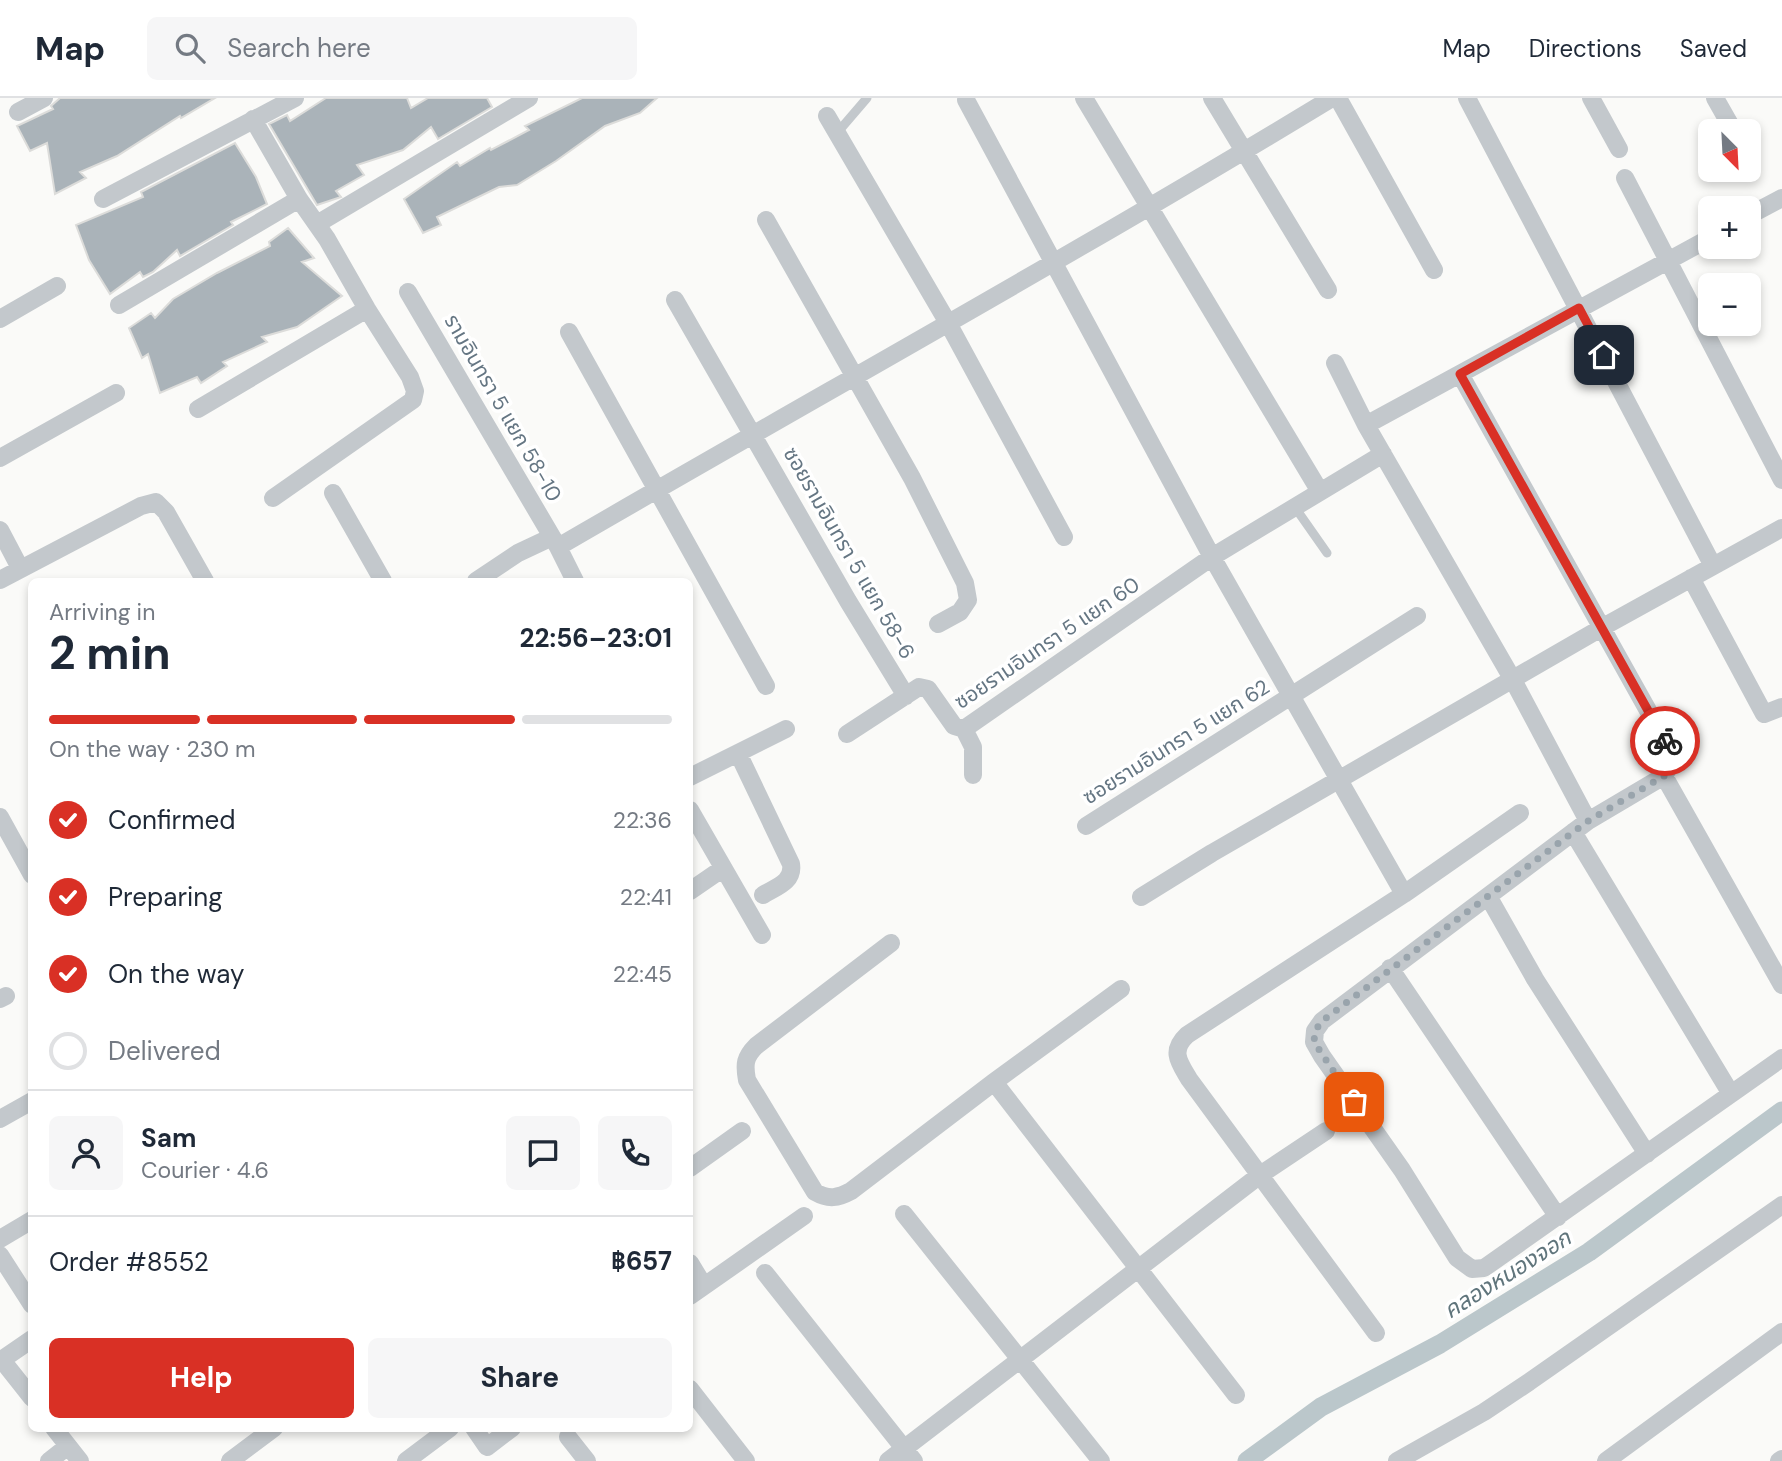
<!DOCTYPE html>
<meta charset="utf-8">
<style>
body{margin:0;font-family:"DM Sans","Noto Sans Thai",sans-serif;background:#f6f6f7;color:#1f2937;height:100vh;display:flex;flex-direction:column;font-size:26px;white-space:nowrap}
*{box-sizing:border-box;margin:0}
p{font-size:23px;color:#747a83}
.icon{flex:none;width:38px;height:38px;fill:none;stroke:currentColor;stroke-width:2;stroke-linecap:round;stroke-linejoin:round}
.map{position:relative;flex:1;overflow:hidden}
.panel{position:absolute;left:28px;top:480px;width:665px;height:854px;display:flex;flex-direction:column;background:#fff;border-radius:10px;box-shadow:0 4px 10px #0003}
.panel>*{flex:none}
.needle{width:46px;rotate:156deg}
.tools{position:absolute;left:1698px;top:21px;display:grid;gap:14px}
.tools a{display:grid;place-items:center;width:63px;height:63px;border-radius:10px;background:#fff;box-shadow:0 4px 10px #0003;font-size:35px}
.pin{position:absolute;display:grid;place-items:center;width:60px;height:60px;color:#fff;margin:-30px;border-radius:14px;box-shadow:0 4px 10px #0006}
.courier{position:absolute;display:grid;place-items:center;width:70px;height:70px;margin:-35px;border:5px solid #d93025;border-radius:50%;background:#fff;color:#222;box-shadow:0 2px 9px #0007}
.summary em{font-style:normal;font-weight:700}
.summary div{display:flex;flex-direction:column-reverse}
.summary{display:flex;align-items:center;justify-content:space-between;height:119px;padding:0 21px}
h1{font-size:46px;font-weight:700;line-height:52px}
.bar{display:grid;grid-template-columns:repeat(4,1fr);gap:10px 7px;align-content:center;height:84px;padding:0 21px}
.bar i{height:9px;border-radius:5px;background:#e0e1e3}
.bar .active{background:#d93025}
.bar p{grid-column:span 4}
.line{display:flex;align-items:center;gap:18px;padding:0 21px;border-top:2px solid #e0e1e3}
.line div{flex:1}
.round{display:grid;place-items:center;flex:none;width:74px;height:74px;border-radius:10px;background:#f6f6f7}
ol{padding:0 21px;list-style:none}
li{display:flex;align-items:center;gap:21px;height:77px}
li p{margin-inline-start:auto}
li .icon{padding:7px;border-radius:50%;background:#d93025;color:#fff;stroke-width:4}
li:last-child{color:#747a83}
li i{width:38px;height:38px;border:4px solid #e0e1e3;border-radius:50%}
.action{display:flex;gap:14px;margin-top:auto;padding:14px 21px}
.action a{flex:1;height:80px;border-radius:10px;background:#d93025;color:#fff;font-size:28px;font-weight:700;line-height:80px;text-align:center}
.action a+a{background:#f6f6f7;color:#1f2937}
header{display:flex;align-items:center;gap:42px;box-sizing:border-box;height:98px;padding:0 35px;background:#fff;border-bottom:2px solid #e0e1e3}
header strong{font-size:33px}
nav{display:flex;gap:38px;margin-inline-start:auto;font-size:24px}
.search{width:490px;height:63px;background:#f6f6f7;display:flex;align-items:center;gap:18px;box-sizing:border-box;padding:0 24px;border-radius:10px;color:#747a83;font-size:26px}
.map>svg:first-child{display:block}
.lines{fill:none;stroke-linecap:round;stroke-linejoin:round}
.canal{stroke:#bbc7cb;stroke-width:19}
.building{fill:#aab3b9;stroke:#dcdcda;stroke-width:2}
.lane{stroke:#c3c8cc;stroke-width:9}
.street{stroke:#c3c8cc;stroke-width:18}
.done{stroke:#99a4ac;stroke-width:7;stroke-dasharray:0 12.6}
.route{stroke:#d93025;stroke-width:9}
.labels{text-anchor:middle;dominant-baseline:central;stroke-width:7;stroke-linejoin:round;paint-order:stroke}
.street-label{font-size:21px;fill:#657683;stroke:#fff}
.water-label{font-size:23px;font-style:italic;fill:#60757c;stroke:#fff}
</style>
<header>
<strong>Map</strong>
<div class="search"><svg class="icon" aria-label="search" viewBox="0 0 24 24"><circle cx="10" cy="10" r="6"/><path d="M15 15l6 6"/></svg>Search here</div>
<nav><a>Map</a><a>Directions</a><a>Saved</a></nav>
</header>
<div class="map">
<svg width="1782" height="1363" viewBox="0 0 1782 1363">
<rect width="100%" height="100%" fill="#fafaf8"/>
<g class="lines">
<path class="canal" d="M1247 1363 1321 1309 1440 1246 1589 1154 1782 1013"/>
</g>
<path class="building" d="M60 0H215L181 20 180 18 117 58 80 74 86 80 55 96 47 45 30 53 17 28 53 11 51 8Z
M326 0H407L411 10 428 0H487L492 9 438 41 431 29 403 52 357 67 364 77 336 93 341 99 317 107 269 26 287 17 290 23Z
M582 0H657L640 15 605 28 556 63 517 87 499 89 437 119 441 127 423 135 404 101 457 64 460 68 490 50 491 52 529 32 525 28Z
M235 45 256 79 267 106 231 124 233 127 180 158 177 152 153 174 143 179 140 174 110 196 89 162 76 127 143 99 141 94Z
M288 130 314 160 302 164 342 198 297 229 262 239 267 244 223 264 227 268 201 285 197 279 160 295 148 256 142 260 129 230 151 215 155 220 173 201 217 175 270 148 269 144Z"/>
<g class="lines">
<path class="lane" d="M837 35 867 0
M1294 408 1327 455"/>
<path class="street" d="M1084 0 1319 392
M1212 0 1328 192
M1338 0 1434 172
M1467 0 1713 468
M1591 0 1619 51
M1715 0 1732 30
M966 2 1212 459 1404 796
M18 14 44 0
M827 18 948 225 1064 439
M253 21 299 101 327 141 367 211 410 279 415 293 413 302 273 400
M1625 80 1782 382
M103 101 295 0
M1748 118 1782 100
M766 122 912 380 965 485 968 502 960 514 938 526
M317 126 529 0
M408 194 558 449 575 483
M675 202 848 503 906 598
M119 207 299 101
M0 221 57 188
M569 234 766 588
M1335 265 1366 327 1513 582 1588 723 1664 678 1782 887
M1460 276 1669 650 1672 664 1664 678
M198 311 367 211
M1366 327 1710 140
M0 360 116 295
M333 395 383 483
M0 432 20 470
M558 449C816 299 1077 155 1332 0
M1691 480 1764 616 1782 609
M0 482 141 408 156 404 166 414 205 483
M476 483 518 455 552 439
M964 631 973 649V677
M847 636 919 589 928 591 954 628 964 631 1212 459 1383 356
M738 655 791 766C794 784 776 789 763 797
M690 679 786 631
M690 712 762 837
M0 719 32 777
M1588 723 1322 923 1315 933 1314 944 1322 958 1402 1072 1457 1160 1472 1171 1484 1170 1782 960
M1086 728 1417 518
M1573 734 1731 996
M690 793 722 771
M1488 798 1535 881 1647 1056
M1141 799 1212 755 1603 529 1782 430
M891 845 756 948C745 959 744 966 747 982L815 1094C829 1102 838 1100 851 1093L994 984 1121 891
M1390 870 1558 1119
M0 901 6 898
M994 984 1236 1297
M0 1021 32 1003
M690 1070 742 1033
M904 1116 1101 1363
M0 1141 32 1122
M0 1157 32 1207
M690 1165 704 1188
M765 1175 914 1363
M690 1198 804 1118
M1376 1235 1189 981C1179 964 1170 953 1187 937L1404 796 1520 715
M2 1262 32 1300
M0 1263 32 1241
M690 1291 746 1363
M54 1330 80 1363
M474 1330 487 1349 512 1330
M568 1339 587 1363
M49 1363 68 1348
M230 1363 274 1330
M406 1363 450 1330
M888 1363 1260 1077 1326 1033
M1397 1363 1484 1314 1529 1284 1782 1107
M1606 1363 1782 1234
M1779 1363 1782 1361"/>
</g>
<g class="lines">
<path class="done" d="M1354 1004 1314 944 1315 933 1322 923 1588 723 1664 678 1672 664 1665 643"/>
<path class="route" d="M1604 257 1579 210 1460 276 1665 643"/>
</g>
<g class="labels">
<g class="street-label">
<text transform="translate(503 310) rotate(60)">รามอินทรา 5 แยก 58-10</text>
<text transform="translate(849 455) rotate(60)">ซอยรามอินทรา 5 แยก 58-6</text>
<text transform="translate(1047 545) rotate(-34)">ซอยรามอินทรา 5 แยก 60</text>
<text transform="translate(1176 644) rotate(-32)">ซอยรามอินทรา 5 แยก 62</text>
</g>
<g class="water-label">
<text transform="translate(1507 1176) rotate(-32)">คลองหนองจอก</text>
</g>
</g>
</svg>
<div class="tools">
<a><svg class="needle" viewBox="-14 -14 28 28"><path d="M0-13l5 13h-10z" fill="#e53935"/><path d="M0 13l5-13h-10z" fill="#747a83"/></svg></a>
<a>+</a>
<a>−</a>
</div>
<div class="pin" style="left:1354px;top:1004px;background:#ea580c"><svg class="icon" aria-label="bag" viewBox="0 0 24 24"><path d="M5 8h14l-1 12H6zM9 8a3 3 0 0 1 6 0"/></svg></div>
<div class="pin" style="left:1604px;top:257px;background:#1f2937"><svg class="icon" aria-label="home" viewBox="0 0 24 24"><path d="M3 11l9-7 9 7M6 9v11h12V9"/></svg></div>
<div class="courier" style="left:1665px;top:643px"><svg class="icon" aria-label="bike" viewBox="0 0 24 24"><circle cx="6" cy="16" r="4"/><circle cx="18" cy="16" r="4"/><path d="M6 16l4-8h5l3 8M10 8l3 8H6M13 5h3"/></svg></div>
<section class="panel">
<div class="summary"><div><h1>2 min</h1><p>Arriving in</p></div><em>22:56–23:01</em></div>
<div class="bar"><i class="active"></i><i class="active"></i><i class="active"></i><i></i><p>On the way · 230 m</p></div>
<ol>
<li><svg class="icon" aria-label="check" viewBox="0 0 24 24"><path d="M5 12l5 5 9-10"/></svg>Confirmed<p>22:36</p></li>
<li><svg class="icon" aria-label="check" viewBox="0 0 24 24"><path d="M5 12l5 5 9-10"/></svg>Preparing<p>22:41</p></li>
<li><svg class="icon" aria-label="check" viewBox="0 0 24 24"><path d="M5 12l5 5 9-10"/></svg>On the way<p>22:45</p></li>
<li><i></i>Delivered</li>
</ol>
<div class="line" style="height:126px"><a class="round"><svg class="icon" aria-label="person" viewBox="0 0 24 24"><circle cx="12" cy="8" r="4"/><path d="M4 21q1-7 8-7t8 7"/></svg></a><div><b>Sam</b><p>Courier · 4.6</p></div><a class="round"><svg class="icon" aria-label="chat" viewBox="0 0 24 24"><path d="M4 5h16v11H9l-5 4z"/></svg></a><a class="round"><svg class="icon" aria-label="phone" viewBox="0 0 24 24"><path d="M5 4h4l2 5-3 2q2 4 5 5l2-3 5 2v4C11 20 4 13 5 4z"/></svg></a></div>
<div class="line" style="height:91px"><div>Order #8552</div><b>฿657</b></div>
<div class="action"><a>Help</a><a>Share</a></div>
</section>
</div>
